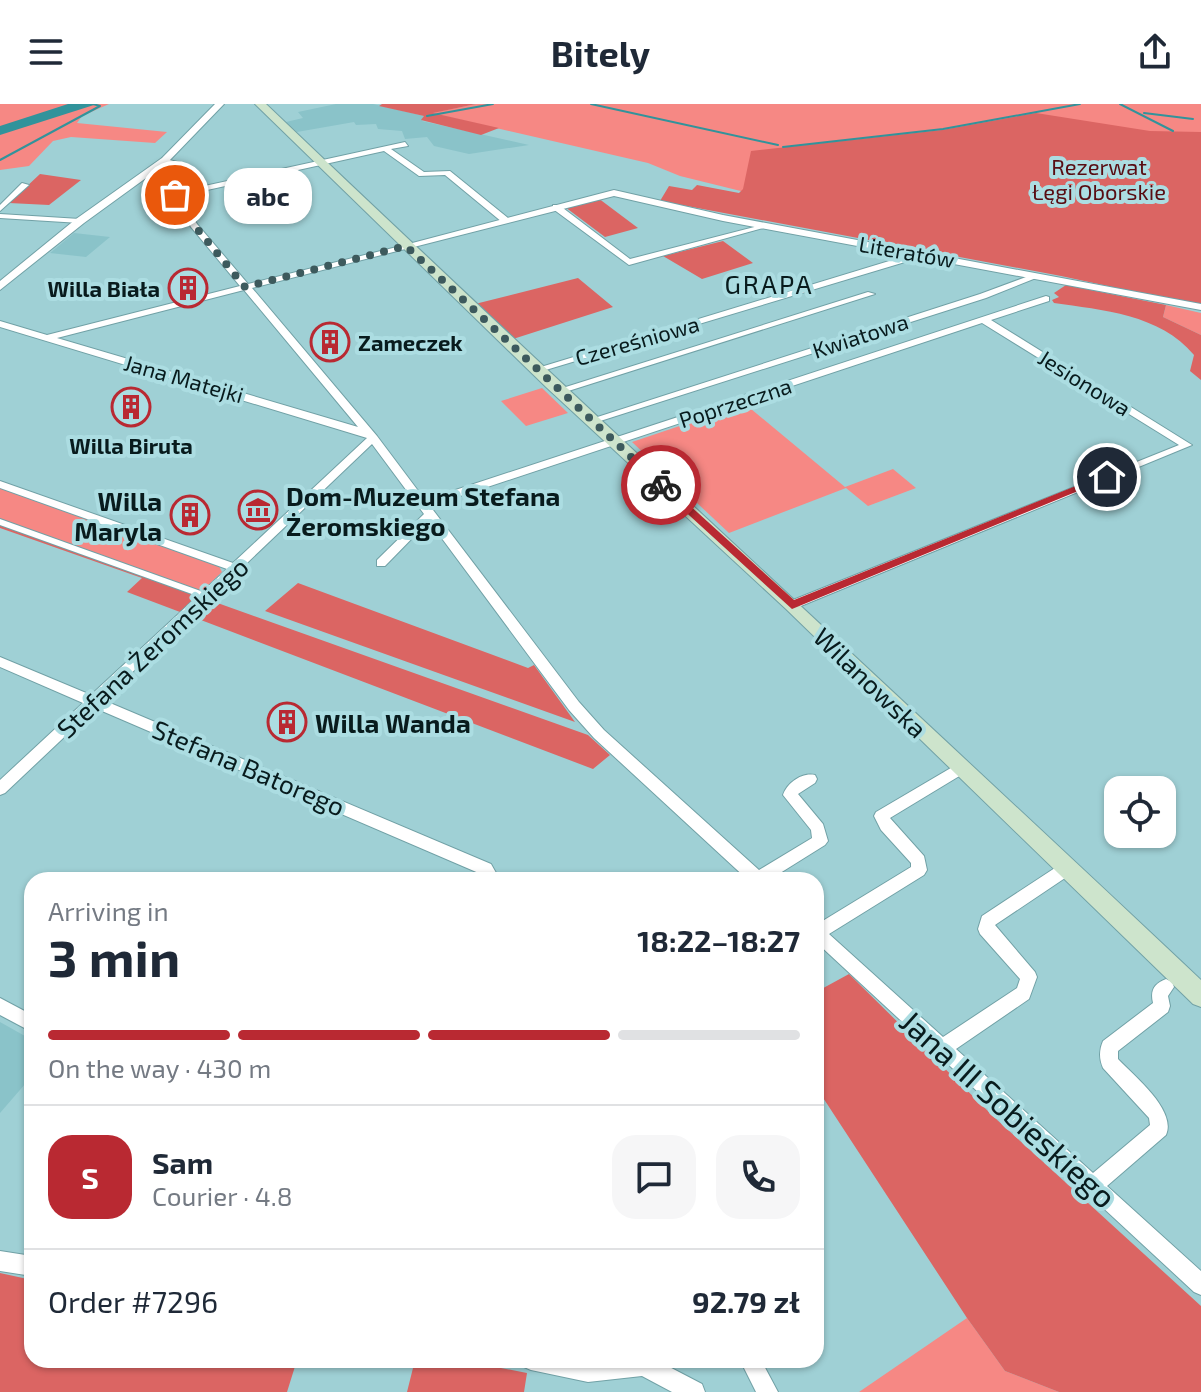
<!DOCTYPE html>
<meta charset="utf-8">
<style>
body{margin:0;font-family:"Exo 2",sans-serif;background:#f6f6f7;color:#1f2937;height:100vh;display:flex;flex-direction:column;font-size:30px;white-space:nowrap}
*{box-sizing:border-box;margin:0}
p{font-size:26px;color:#747a83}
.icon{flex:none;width:44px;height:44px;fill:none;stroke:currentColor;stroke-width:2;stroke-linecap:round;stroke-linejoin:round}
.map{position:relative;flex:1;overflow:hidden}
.sheet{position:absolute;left:24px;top:768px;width:800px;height:496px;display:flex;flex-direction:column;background:#fff;border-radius:24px;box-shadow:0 2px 6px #0004}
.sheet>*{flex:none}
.fabs{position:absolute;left:1104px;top:672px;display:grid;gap:16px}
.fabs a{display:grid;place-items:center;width:72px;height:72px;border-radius:16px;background:#fff;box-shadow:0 2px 6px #0004;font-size:40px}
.pin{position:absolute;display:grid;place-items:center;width:68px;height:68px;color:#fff;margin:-34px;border:4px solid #fff;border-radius:50%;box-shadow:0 2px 8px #0007}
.courier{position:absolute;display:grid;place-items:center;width:80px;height:80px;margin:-40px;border:6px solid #b92932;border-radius:50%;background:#fff;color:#222;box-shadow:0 2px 10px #0007}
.bubble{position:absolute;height:56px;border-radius:24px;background:#fff;box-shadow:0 2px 6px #0004;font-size:26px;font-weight:700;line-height:56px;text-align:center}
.summary em{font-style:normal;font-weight:700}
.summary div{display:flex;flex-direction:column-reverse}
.summary{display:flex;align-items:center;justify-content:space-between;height:136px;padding:0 24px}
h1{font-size:52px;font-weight:700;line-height:60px}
.bar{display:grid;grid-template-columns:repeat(4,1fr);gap:12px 8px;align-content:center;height:96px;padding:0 24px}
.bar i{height:10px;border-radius:6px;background:#e0e1e3}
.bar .selected{background:#b92932}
.bar p{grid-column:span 4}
.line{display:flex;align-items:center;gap:20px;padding:0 24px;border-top:2px solid #e0e1e3}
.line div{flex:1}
.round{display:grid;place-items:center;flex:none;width:84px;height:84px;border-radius:24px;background:#f6f6f7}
header{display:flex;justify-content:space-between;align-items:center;height:104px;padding:0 24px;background:#fff;font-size:36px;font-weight:700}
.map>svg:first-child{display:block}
.built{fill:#8ac3c9}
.green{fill:#f68884}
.forest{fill:#db6563}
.water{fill:#31939b}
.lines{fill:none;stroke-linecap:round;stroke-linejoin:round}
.stream{stroke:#31939b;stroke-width:2}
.pedestrian-casing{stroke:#71a1a6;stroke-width:2}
.minor-casing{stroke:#71a1a6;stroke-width:2}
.tertiary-casing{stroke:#71a1a6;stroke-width:2}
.secondary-casing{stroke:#71a1a6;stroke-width:2}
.pedestrian{fill:#fff;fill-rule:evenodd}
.minor{fill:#fff;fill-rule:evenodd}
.tertiary{fill:#fff;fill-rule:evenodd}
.secondary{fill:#cde4cc;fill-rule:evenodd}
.route{fill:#b92932}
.done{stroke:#3d5a5d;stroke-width:8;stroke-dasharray:0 14.4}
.labels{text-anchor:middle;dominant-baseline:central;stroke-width:8;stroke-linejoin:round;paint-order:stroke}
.far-park-label{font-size:22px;fill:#580c12;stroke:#acdde2}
.far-street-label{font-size:22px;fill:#081b1d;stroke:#acdde2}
.far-poi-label{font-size:22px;font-weight:bold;fill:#081b1d;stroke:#acdde2;text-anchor:end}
.far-quarter-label{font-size:26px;letter-spacing:2px;fill:#081b1d;stroke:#acdde2}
.poi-label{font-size:26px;font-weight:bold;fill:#081b1d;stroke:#acdde2;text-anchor:start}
.street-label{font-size:26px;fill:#081b1d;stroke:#acdde2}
.near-street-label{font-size:32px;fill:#081b1d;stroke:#acdde2}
</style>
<header><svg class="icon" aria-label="menu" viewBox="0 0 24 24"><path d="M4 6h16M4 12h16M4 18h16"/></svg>Bitely<svg class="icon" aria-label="share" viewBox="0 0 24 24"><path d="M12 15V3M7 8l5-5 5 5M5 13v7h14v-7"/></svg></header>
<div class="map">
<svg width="1201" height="1288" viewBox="0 0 1201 1288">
<rect width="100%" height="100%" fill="#9fd0d5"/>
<path class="built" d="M336 0H373L424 12 422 17 529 41 469 50 434 42 427 33 405 35 402 27 378 25 376 20 356 21 354 18 297 28 286 18 303 14 298 8Z
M74 129 110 133 86 153 50 149Z
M0 918 32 936V972L0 1009Z"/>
<path class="green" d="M0 0H109L82 12 77 19 167 28 155 39 71 33 53 37 29 62 0 66Z
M476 0H1201V200L680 72 648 59 431 9Z
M1166 201 1201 209V231L1163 213Z
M542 284 568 309 526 322 501 297Z
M745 300 845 383 893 365 916 384 868 402 846 384 729 429 632 338Z
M0 383 95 417 91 421 106 426 111 423 121 426 117 431 131 436 137 433 219 462 222 468 201 488 0 416Z
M967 1214 1005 1267 1059 1288H859Z"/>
<path class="forest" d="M382 0H476L433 9 499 24 481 31 421 16 424 12 379 2Z
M1036 9 1150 27 1201 28V202L1061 172 660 97 669 82 692 86 697 81 739 89 743 85 751 47 942 26Z
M40 70 81 76 49 101 9 99Z
M598 94 638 124 605 133 565 103Z
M723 137 753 159 702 175 663 152Z
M578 174 613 203 513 235 475 200Z
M1066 181 1166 201 1163 213 1201 231V276L1190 267 1194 251C1160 210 1102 206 1054 199L1052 196 1059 193 1054 189Z
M0 420 198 491 180 508 127 488 142 474 0 424Z
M298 479 528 564 534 561 575 618 265 507Z
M212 497 588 631 610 651 593 665 193 513Z
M849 870 995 1014 1201 1202V1288H1059L1005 1267 967 1214 816 983V888Z
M0 1169 32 1176V1256H297L287 1288H0Z
M415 1256H459L527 1269 524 1288H407Z"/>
<path class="water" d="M68 0H97L0 31V22Z"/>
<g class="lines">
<path class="stream" d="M591 0 778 41
M1120 0 1173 27
M1144 9 1193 15
M427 12 493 0
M783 43 943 25 1080 0
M0 56 100 2 93 0"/>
<g class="pedestrian-casing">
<path id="pedestrian" d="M0 415 209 490 210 492 209 494H203L0 421Z"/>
</g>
<g class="minor-casing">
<path id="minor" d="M405 38 408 42 391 45 424 68 450 67 508 114V118H502L445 71 419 72 384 47 180 92 197 120 248 180 409 140V144L252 184 377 332 425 396 1046 192 1049 193V197L991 216 1192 341 796 504H788L786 501 788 498 1179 341 982 219 430 402 579 598 604 626 759 766 812 734 811 726 783 691C787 679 802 668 815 671L817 675 815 679 798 690 823 720 828 737 825 741 769 776H748L594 634 569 606 429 417 385 462H377V456L424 410 372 340 103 596 491 760 500 776H484L481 770 95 604 5 689 0 691V676L83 599 0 563V553L91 591 227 465 0 384V377L233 459 367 334 0 223V217L47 231 240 182 191 123 169 88 173 60 162 58V54L181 59 177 88ZM244 186 358 323 57 234Z
M22 79 29 81 0 107V101Z
M553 101H559L630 155 766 120 770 122 629 161 553 105Z
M0 110 80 115 84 117 80 119 0 114Z
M922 147 926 150 925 152 539 268 531 266Z
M1034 170 1041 172 986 194 594 319 590 320 585 317 980 190Z
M868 188 875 190 562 289 553 287Z
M961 658 966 660 968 664 966 668 890 714 924 752 927 766 924 771 829 830 943 933 1017 884 1020 875 980 830 978 825 982 812 1061 760 1066 758 1071 760 1074 765 1071 770 995 821 1035 868 1037 873 1029 895 956 945 1093 1069 1150 1021 1149 1014 1103 964C1099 955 1099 946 1103 937L1153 899C1150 886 1154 880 1166 875L1172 878 1174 883 1168 892 1170 902 1168 908 1118 947V955C1134 972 1177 1006 1166 1031L1107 1082 1201 1167V1191L1194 1188 816 838V821L911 763V759L881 726 874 712 876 708Z
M0 894 32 911V928L0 911Z
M0 1147 32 1152V1172L0 1167Z
M521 1256H656L702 1280 705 1288H672L642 1272 588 1278 531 1266 524 1263Z
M740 1256H761L778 1288H756Z"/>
</g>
<g class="tertiary-casing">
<path id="tertiary" d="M215 0H224L168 58 84 119 0 186V177L76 115 162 54Z
M614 86 723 111 1201 200V206L723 117 614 92 406 145 401 142Z"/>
</g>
<g class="secondary-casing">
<path id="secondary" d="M255 0H266C575 295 890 583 1201 876V903L1193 900 786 505 546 283Z"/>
</g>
<use href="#pedestrian" class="pedestrian"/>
<use href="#minor" class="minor"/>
<use href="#tertiary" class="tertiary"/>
<use href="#secondary" class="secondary"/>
</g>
<path class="route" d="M1103 371 1112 373 792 505 656 381 665 379 794 496Z"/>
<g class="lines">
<path class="done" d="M175 91 194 121 245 183 406 142 661 381"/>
</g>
<defs>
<g id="building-ring" transform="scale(2)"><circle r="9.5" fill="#acdde2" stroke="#b92932" stroke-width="1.5"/><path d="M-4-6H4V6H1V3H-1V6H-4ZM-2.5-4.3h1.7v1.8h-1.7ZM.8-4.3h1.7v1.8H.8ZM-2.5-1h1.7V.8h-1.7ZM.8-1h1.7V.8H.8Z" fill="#b92932"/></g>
<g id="museum-ring" transform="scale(2)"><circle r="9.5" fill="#acdde2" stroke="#b92932" stroke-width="1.5"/><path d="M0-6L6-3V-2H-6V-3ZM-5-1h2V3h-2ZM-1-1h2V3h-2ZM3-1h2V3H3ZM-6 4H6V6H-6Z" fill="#b92932"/></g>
</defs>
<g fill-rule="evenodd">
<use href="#building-ring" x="188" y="184"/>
<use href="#building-ring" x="330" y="238"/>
<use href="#building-ring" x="131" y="303"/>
<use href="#museum-ring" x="258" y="406"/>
<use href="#building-ring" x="190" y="411"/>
<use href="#building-ring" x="287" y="618"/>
</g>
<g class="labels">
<g class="far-park-label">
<text x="1099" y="62">Rezerwat<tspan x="1099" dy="25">Łęgi Oborskie</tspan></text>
</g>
<g class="far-street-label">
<text transform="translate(907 147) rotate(10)">Literatów</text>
<text transform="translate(860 231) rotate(-18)">Kwiatowa</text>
<text transform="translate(637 236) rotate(-16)">Czereśniowa</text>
<text transform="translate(184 274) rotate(16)">Jana Matejki</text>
<text transform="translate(1085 278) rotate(32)">Jesionowa</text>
<text transform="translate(735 298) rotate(-18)">Poprzeczna</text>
</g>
<g class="far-poi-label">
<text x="160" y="184">Willa Biała</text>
<text x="358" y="238" text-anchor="start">Zameczek</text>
<text x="131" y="341" text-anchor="middle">Willa Biruta</text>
</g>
<g class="far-quarter-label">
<text x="769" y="179">GRAPA</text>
</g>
<g class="poi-label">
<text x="286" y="391">Dom-Muzeum Stefana<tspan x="286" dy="30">Żeromskiego</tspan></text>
<text x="162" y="396" text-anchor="end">Willa<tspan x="162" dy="30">Maryla</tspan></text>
<text x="315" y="618">Willa Wanda</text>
</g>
<g class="street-label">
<text transform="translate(152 543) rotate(-43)">Stefana Żeromskiego</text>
<text transform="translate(871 578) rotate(44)">Wilanowska</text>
<text transform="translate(249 663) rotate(23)">Stefana Batorego</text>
</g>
<g class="near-street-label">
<text transform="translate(1009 1004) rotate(42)">Jana III Sobieskiego</text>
</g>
</g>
</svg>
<div class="fabs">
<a><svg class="icon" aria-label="locate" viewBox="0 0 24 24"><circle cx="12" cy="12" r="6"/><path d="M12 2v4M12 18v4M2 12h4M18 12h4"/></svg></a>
</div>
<div class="pin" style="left:175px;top:91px;background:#ea580c"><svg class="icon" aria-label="bag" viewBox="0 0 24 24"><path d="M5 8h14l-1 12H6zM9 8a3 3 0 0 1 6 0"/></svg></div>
<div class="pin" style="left:1107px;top:373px;background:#1f2937"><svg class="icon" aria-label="home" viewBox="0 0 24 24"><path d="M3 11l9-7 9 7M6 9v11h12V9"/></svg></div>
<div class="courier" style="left:661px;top:381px"><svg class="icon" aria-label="bike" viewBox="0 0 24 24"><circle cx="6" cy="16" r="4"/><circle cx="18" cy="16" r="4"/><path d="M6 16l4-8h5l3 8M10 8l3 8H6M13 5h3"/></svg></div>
<div class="bubble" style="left:224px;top:64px;width:88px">abc</div>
<section class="sheet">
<div class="summary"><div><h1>3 min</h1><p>Arriving in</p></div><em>18:22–18:27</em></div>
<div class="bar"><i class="selected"></i><i class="selected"></i><i class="selected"></i><i></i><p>On the way · 430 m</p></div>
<div class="line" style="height:144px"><b class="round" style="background:#b92932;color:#fff">S</b><div><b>Sam</b><p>Courier · 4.8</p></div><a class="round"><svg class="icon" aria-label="chat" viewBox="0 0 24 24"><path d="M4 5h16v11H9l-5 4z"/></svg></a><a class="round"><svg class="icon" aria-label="phone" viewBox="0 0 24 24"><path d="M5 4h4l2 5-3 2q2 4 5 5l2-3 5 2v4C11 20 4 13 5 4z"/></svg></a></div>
<div class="line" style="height:104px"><div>Order #7296</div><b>92.79 zł</b></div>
</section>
</div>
